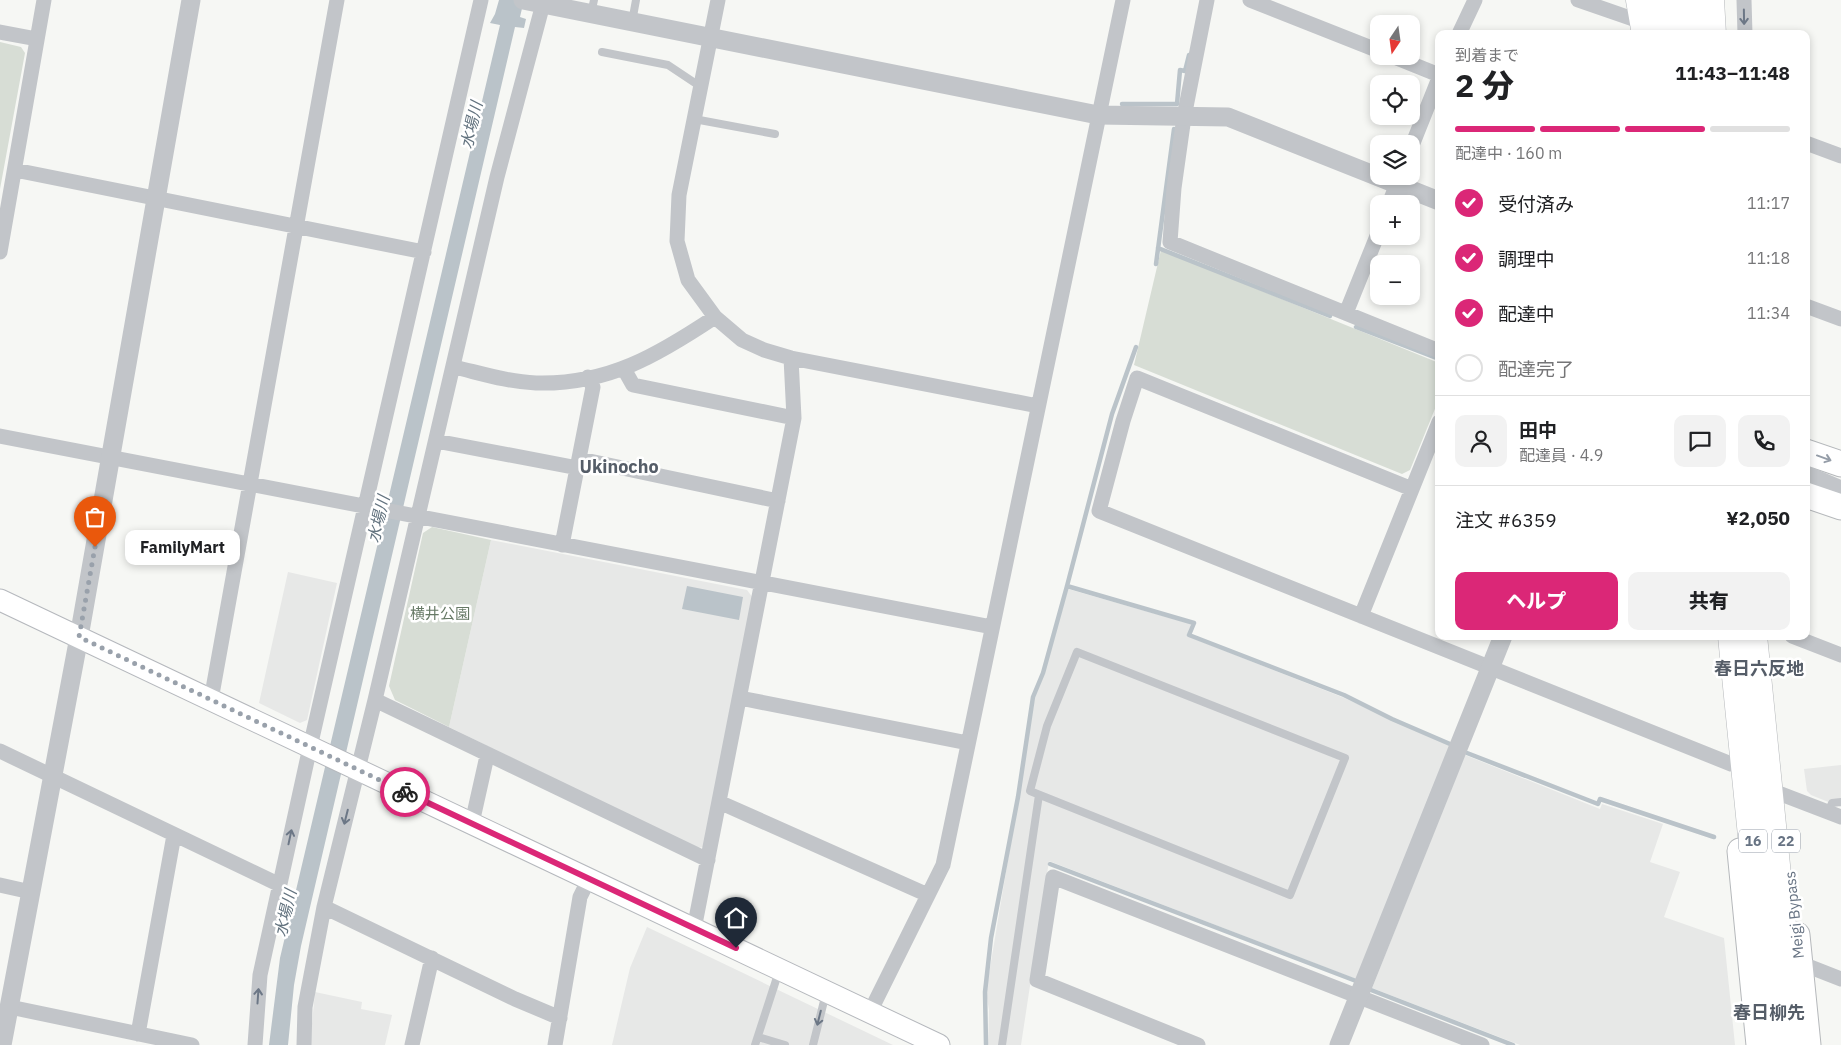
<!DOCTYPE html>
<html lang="ja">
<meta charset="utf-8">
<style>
body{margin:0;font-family:"IBM Plex Sans","Noto Sans JP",sans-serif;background:#f2f2f2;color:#202124;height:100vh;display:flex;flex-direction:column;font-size:19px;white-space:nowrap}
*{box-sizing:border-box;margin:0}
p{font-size:16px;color:#757577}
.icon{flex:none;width:28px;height:28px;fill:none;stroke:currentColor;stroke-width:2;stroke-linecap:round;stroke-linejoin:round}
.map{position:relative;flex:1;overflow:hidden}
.details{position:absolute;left:1435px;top:30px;width:375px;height:610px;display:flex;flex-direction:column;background:#fff;border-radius:10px;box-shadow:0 2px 8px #0003}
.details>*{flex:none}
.needle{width:32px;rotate:193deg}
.buttons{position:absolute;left:1370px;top:15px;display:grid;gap:10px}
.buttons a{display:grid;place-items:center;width:50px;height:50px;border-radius:10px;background:#fff;box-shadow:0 2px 8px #0003;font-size:25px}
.pin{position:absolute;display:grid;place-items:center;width:42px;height:42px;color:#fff;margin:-51px -21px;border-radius:50% 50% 50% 0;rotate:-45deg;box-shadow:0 0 5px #0007}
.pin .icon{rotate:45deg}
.courier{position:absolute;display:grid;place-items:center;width:50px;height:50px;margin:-25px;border:4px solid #db2777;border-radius:50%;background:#fff;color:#222;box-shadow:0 1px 6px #0007}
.bubble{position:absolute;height:35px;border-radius:10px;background:#fff;box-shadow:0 2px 8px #0003;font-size:16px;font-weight:800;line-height:35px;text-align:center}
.headline em{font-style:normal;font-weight:800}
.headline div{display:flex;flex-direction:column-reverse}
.headline{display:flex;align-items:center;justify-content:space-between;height:85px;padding:0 20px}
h1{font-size:32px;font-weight:800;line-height:38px}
.bar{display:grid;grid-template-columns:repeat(4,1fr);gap:8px 5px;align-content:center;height:60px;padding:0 20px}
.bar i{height:6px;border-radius:4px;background:#e0e0e0}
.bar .current{background:#db2777}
.bar p{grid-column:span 4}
.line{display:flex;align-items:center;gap:12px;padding:0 20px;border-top:1px solid #e0e0e0}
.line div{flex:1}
.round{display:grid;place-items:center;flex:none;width:52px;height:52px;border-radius:10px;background:#f2f2f2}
ol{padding:0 20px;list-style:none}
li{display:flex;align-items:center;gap:15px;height:55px}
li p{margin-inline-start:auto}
li .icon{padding:5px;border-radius:50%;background:#db2777;color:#fff;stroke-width:4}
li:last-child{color:#757577}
li i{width:28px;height:28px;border:2px solid #e0e0e0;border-radius:50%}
.cta{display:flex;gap:10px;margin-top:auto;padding:10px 20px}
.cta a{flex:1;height:58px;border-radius:10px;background:#db2777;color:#fff;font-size:20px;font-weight:800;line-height:58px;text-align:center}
.cta a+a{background:#f2f2f2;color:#202124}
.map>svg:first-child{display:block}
.built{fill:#e7e8e7}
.green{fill:#d7ddd5}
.water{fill:#bac3c9}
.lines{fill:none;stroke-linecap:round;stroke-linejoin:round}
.stream{stroke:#bac3c9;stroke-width:4.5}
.secondary-casing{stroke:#b5b8bd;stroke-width:23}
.trunk-casing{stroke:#b5b8bb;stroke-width:27}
.motorway-casing{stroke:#b5b8bb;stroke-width:29}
.service{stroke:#c2c5c9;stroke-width:8}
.minor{stroke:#c2c5c9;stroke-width:15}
.tertiary{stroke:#c2c5c9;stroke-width:19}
.secondary{stroke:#fff;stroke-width:21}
.trunk{stroke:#fff;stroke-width:25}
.motorway{stroke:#fff;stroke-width:28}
.oneway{stroke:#6c7786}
.oneway2{stroke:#959da8}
.done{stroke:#99a1ab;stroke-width:5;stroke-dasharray:0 9}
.route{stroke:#db2777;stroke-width:6}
.labels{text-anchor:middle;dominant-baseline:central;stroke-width:5;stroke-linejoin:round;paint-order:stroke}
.shield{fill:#fff;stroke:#959da8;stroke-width:1}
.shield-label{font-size:14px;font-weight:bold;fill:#677383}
.park-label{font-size:15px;fill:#677a66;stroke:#fff}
.street-label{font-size:15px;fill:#677383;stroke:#fff}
.water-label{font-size:16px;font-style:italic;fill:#63737f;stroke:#fff}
.quarter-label{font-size:18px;font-weight:bold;fill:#555d68;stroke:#fff}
</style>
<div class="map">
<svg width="1841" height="1045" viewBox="0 0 1841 1045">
<rect width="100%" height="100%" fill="#f6f7f4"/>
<path class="built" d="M491 540 747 590 753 598 705 847 696 848 449 727Z
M288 572 337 583 307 720 300 723 259 703Z
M1068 589 1191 624 1187 636 1342 697 1450 746 1356 979 1049 861 1021 1045H988L989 1010 986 992 1035 697 1044 675Z
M1465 755 1600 809 1602 804 1663 824 1650 862 1680 872 1664 917 1724 938 1735 1045H1520L1372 988Z
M1841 765V807L1811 795 1807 791 1804 769Z
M647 927 893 1045H612L630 968Z
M315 992 362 1002 361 1009 392 1015 385 1045H310Z"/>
<path class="green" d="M0 42 21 47 25 53 0 189Z
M1161 250 1439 363V399L1410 470 1402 474 1134 365Z
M432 527 491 540 449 727 395 700 389 686 423 533Z"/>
<path class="water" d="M499 0H524L520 17 526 19 524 28 515 27 301 946 294 985 288 1045H269L280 958 500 25 490 23 495 14Z
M687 586 743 597 739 620 682 609Z"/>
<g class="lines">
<path class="stream" d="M1122 104H1177L1180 70 1185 71 1189 55
M1158 248 1330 316
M1156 264 1174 129
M1356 327 1439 359
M1067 586 1194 623 1189 635 1344 695 1392 719 1450 744
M1467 753 1598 804 1600 799 1714 837
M1050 864 1356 981
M1371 990 1513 1045
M986 1044 985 992 991 938 1018 797 1033 697 1043 673 1067 586 1112 414 1136 347"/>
<g class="secondary-casing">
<path id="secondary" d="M0 600 939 1045"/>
</g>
<g class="trunk-casing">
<path id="trunk" d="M1806 452 1841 464
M1806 495 1841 507
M1740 851 1759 1045
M1797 935 1808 1045"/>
</g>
<g class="motorway-casing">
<path id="motorway" d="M1640 0 1646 34
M1668 0 1671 34
M1689 0 1692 34
M1710 0 1712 34
M1732 636 1773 1045
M1753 636 1794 1045"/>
</g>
<path class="service" d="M591 14 594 0
M632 22 636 0
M602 52 668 65 701 87
M694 119 775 134
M1077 652 1345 758 1290 895 1030 791 1047 726Z
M1828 812 1832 803 1841 802
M758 1037 785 1045
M755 1045 779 971
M813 1045 826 993
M1002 1045 1039 795"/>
<path class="minor" d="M718 0 679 195 677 241 688 280 715 317 742 340 764 350 791 358 1038 406
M1207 0 1184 117 1174 188 1170 242 1439 351
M1250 0 1379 51
M1578 0 1633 19
M1744 0 1745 34
M0 32 37 39
M1459 34 1475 0
M1392 56 1439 75
M1806 143 1841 156
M1411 148 1439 78
M15 170 424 252
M1389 204 1400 176
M0 252 44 0
M1806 306 1841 319
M1346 313 1379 231
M454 367C480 373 508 382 536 383 608 385 658 355 715 317
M624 369 633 385 794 418
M0 436 992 627
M436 441 578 468
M580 459 778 501
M1412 489 1137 378 1123 421 1099 511 1731 764
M562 545 593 387 588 377
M1361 616 1439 422
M1792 636 1841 655
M740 698 968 743
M211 700 337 0
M375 700 708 860
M0 751 280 885
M1781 794 1841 817
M719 802 928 895
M472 823 487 756
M0 885 31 892
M324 907 515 999 560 1018
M694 929 794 418 791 358
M1800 963 1841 979
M10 1007 192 1045
M870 1012 943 865 1123 0
M138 1034 174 835
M255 1045 260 975 310 747 481 0
M304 1045 305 1007 324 907 375 700 497 177 544 0
M412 1045 432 958
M555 1045 580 897 589 879
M1198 1045 1037 980 1053 877 1482 1045"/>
<path class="tertiary" d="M523 0 1098 115 1228 117 1439 201
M1806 475 1841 490
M2 1045 79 637 191 0
M1339 1045 1503 636"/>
<use href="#secondary" class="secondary"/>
<use href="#trunk" class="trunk"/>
<use href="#motorway" class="motorway"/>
</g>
<defs><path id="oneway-shaft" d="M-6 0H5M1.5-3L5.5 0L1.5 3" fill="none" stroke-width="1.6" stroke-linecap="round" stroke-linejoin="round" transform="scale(1.25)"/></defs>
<g class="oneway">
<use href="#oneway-shaft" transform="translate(1744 17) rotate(89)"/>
<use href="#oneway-shaft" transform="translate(346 817) rotate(104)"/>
<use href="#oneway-shaft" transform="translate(290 837) rotate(-78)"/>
<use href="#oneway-shaft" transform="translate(258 996) rotate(-86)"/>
<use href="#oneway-shaft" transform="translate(819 1018) rotate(104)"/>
</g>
<use class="oneway2" href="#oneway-shaft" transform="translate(1824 458) rotate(20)"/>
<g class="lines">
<path class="done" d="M95 547 79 637 405 792"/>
<path class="route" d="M405 792 736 948"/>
</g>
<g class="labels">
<g class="shield">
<rect x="1739" y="829.5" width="28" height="23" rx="4"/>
<rect x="1772" y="829.5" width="28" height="23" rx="4"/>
</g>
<g class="shield-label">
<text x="1753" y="841">16</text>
<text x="1786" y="841">22</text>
</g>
<g class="park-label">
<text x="440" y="613">横井公園</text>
</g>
<g class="street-label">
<text transform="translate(1794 915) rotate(-96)">Meigi Bypass</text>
</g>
<g class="water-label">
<text transform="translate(471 125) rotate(-77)">水場川</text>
<text transform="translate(378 519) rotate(-77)">水場川</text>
<text transform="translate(285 913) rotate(-77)">水場川</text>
</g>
<g class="quarter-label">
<text x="619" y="466">Ukinocho</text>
<text x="1759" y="668">春日六反地</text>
<text x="1769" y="1012">春日柳先</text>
</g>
</g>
</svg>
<div class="buttons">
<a><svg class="needle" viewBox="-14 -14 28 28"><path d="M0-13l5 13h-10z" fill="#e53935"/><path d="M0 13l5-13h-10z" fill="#757577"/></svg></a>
<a><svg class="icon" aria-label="locate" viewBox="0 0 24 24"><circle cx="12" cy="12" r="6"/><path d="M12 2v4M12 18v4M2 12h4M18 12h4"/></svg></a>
<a><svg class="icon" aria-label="layers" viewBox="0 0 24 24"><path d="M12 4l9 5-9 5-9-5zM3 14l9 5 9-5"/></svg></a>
<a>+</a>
<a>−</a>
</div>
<div class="pin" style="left:95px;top:547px;background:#ea580c"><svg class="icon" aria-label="bag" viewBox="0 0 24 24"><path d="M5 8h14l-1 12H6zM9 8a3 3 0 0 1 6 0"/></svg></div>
<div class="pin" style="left:736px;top:948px;background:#1f2937"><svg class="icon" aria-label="home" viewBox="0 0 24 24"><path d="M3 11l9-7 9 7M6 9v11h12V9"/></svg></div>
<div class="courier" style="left:405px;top:792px"><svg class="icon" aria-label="bike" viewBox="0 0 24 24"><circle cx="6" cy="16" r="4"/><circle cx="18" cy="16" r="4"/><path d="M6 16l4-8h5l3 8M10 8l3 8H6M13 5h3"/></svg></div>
<div class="bubble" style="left:125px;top:530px;width:115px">FamilyMart</div>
<section class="details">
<div class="headline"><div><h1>2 分</h1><p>到着まで</p></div><em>11:43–11:48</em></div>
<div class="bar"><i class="current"></i><i class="current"></i><i class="current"></i><i></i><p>配達中 · 160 m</p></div>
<ol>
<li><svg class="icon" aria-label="check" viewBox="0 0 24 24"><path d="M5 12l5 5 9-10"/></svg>受付済み<p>11:17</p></li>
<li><svg class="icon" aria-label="check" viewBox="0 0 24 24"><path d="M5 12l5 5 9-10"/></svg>調理中<p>11:18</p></li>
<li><svg class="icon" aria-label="check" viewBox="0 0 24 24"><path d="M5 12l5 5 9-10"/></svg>配達中<p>11:34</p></li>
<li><i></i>配達完了</li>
</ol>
<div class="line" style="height:90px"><a class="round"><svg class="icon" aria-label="person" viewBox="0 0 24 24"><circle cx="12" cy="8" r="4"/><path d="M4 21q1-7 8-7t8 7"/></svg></a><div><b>田中</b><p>配達員 · 4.9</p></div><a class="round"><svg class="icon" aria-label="chat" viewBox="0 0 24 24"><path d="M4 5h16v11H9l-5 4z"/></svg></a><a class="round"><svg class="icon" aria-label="phone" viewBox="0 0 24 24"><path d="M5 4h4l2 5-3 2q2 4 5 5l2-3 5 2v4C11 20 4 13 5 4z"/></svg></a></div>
<div class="line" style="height:65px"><div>注文 #6359</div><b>¥2,050</b></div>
<div class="cta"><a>ヘルプ</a><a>共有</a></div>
</section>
</div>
